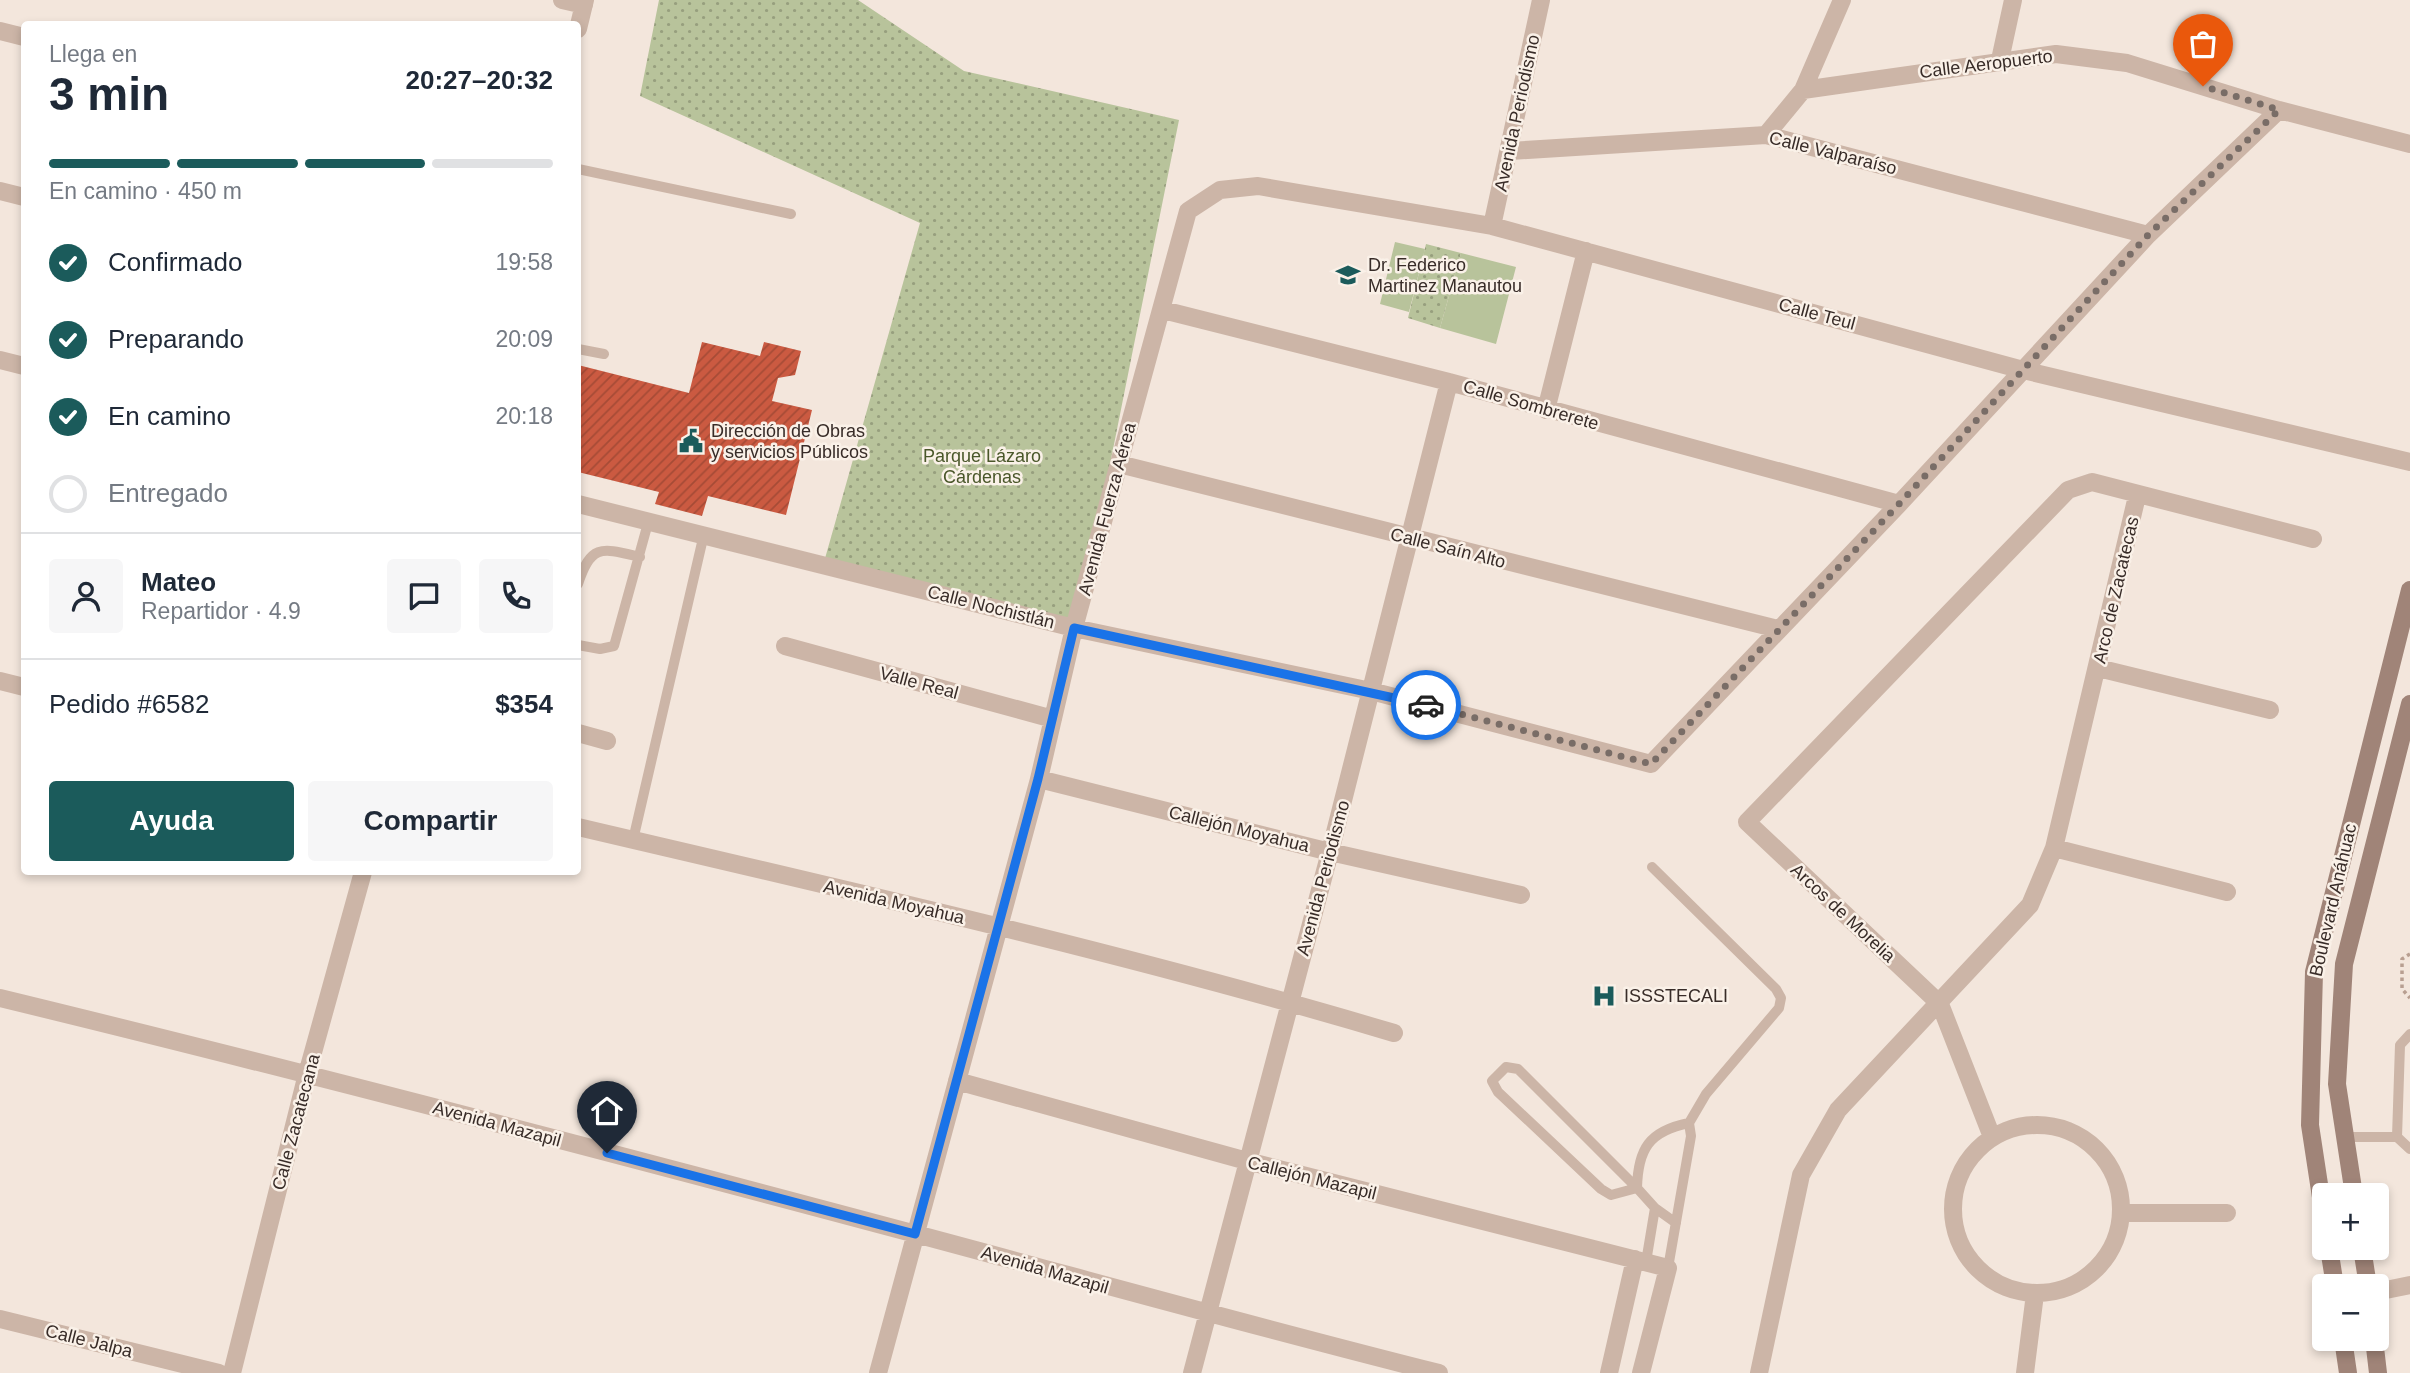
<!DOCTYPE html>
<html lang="es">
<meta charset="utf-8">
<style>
body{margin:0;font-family:Arial,sans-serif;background:#f6f6f7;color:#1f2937;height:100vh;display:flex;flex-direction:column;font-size:26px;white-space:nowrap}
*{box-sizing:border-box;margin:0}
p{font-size:23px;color:#747a83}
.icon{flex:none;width:38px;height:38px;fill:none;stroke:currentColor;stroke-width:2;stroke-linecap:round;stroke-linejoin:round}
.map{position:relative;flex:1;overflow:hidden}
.sheet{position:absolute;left:21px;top:21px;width:560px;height:854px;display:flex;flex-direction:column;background:#fff;border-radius:7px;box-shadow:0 4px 10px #0003}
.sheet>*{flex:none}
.fabs{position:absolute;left:2312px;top:1183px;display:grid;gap:14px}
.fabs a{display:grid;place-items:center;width:77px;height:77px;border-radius:7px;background:#fff;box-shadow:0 4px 10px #0003;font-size:35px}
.pin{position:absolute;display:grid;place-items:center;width:60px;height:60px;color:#fff;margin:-72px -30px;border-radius:50% 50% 50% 0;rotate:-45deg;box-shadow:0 0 7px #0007}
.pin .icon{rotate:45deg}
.courier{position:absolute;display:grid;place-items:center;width:70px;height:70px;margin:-35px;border:5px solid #1a73e8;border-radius:50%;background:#fff;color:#222;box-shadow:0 2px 9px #0007}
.headline em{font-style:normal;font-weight:600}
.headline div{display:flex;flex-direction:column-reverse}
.headline{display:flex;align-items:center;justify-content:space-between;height:119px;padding:0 28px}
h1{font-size:46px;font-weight:600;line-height:52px}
.bar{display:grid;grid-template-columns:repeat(4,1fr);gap:10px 7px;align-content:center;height:84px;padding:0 28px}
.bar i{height:9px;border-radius:5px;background:#e0e1e3}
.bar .current{background:#1b5b5b}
.bar p{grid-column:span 4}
.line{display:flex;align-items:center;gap:18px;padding:0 28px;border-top:2px solid #e0e1e3}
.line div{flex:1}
.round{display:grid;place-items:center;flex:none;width:74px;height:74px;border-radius:7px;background:#f6f6f7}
ol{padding:0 28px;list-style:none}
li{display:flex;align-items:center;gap:21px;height:77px}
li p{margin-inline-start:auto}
li .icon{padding:7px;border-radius:50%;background:#1b5b5b;color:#fff;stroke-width:4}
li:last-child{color:#747a83}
li i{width:38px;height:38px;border:4px solid #e0e1e3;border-radius:50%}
.button{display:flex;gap:14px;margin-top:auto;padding:14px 28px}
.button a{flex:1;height:80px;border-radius:7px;background:#1b5b5b;color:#fff;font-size:28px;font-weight:600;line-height:80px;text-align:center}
.button a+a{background:#f6f6f7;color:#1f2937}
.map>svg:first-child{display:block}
.park{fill:url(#park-dots)}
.pitch{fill:#b8c39b}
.building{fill:url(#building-hatch)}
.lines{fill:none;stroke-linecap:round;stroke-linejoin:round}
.path{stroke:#b89f91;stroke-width:3.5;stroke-dasharray:3.5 3.5;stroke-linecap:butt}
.service{stroke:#ccb5a7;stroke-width:10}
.minor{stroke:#ccb5a7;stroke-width:18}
.secondary{stroke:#a08478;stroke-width:18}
.done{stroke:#796d67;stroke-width:7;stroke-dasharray:0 12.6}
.route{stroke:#1a73e8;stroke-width:9}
.labels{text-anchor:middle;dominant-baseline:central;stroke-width:5;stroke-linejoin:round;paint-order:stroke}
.street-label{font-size:18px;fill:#382c28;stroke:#faf1e8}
.poi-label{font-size:18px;fill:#382c28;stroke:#faf1e8;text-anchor:start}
.park-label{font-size:18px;fill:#4a572a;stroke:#faf1e8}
</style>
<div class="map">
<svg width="2410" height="1373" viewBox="0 0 2410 1373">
<defs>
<pattern id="park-dots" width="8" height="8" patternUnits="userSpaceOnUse" patternTransform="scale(1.75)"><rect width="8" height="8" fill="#b8c39b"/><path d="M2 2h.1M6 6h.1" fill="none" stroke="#979f7e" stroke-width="1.8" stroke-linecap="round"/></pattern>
<pattern id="building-hatch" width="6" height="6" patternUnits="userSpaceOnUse" patternTransform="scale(1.75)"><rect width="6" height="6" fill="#cb5a41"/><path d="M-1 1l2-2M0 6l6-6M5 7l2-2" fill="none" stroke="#a64b36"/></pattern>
</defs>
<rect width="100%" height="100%" fill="#f3e6dc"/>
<path class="park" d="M659 0H858L964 71 1179 120 1078 624 824 562 920 223 640 96Z
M1426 244 1461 253 1440 328 1408 318Z"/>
<path class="pitch" d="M1395 242 1425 249 1409 312 1380 304Z
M1461 253 1516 267 1496 344 1440 328Z"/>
<path class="building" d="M702 342 760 356 764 342 801 351 795 375 778 378 772 401 812 410 786 515 708 496 702 516 655 504 659 492 578 472V365L689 393Z"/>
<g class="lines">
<path class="path" d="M2410 954 2402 959V989L2410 998"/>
<path class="service" d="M578 169 791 214
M578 349 604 354
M578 584C591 543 602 548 640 557
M578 645 600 649 614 646 648 523
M633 840 704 534
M1652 867 1776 989 1781 998 1779 1008 1706 1094 1689 1123 1691 1136 1668 1268
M2410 1034 2400 1045 2397 1137 2410 1149
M1506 1067 1518 1069 1637 1188 1611 1195 1601 1189 1498 1092 1492 1081Z
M2345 1137H2397
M1676 1223 1655 1208 1637 1188C1638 1149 1649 1131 1689 1123
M1646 1262 1655 1208"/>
<path class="minor" d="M562 0 584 5
M578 29 585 0
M0 31 24 37
M2000 60 2013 0
M1803 90 2056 54 2127 63 2279 110 2410 144
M1766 135 1803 90 1842 0
M1510 151 1766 135 2148 235
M0 191 24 197
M1492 226 1541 0
M1163 310 1449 382 1899 504
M0 360 24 366
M1546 410 1586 251
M1119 464 1778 629
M578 504 1074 628 1371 691 1651 764 1899 504 2148 235 2279 110
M785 646 1053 719
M2098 668 2270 710
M0 681 24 687
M578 733 607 741
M1039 779 1330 852 1521 895
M578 827C851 891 1125 953 1394 1033
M2054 848 2227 892
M0 998C305 1072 609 1152 912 1233 1088 1280 1263 1329 1439 1373
M957 1081 1247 1161 1668 1268 1641 1373
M1953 1209a84 84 0 1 1 168 0a84 84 0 1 1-168 0Z
M1992 1137 1940 1004 1747 822 2068 490 2092 482 2313 539
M2122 1213H2227
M2376 1292 2410 1285
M0 1319 219 1373
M232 1373 307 1074 363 872
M878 1373 1039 779 1074 628 1188 211 1220 190 1258 186 1492 226 2023 370 2410 462
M1192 1373 1330 852 1449 382
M1609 1373 1635 1259
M1759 1373 1801 1175 1838 1110 2030 905 2054 848 2137 496
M2025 1373 2035 1294"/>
<path class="secondary" d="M2354 1195 2337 1084 2344 964 2410 704
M2324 1217 2310 1125 2314 972 2410 590
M2329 1248 2335 1286
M2362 1248 2368 1286
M2343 1339 2348 1373
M2374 1339 2378 1373"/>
</g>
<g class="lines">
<path class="done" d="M1426 705 1651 764 1899 504 2148 235 2279 110 2203 86"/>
<path class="route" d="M607 1153 915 1234 1038 779 1074 628 1426 705"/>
</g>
<defs>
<g id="school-bare" transform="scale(1.89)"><path d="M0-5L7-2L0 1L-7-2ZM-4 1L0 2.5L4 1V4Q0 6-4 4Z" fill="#1b5b5b" stroke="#faf1e8" stroke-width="2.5" paint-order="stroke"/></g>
<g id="civic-bare" transform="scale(1.89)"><path d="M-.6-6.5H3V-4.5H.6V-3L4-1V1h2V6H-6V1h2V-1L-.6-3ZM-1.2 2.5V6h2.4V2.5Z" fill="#1b5b5b" stroke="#faf1e8" stroke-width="2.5" paint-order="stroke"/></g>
<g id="hospital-bare" transform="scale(1.89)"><path d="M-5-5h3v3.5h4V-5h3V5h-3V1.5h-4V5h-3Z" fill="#1b5b5b" stroke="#faf1e8" stroke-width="2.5" paint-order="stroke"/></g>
</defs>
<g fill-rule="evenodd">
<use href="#school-bare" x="1348" y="275"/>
<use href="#civic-bare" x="691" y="441"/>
<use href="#hospital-bare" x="1604" y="996"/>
</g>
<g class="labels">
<g class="street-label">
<text transform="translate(1986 64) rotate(-7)">Calle Aeropuerto</text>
<text transform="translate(1517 113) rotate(-78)">Avenida Periodismo</text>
<text transform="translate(1833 153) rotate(14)">Calle Valparaíso</text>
<text transform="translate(1817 314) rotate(15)">Calle Teul</text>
<text transform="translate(1531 405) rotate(16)">Calle Sombrerete</text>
<text transform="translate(1107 509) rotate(-75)">Avenida Fuerza Aérea</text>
<text transform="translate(1448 548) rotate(14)">Calle Saín Alto</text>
<text transform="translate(2116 590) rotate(-77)">Arco de Zacatecas</text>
<text transform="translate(991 607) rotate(14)">Calle Nochistlán</text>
<text transform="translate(919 683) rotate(15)">Valle Real</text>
<text transform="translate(1239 829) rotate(14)">Callejón Moyahua</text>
<text transform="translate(1323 878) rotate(-75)">Avenida Periodismo</text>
<text transform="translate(2333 900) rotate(-77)">Boulevard Anáhuac</text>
<text transform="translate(894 902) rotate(13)">Avenida Moyahua</text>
<text transform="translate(1843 913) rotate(43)">Arcos de Morelia</text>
<text transform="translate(296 1122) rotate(-75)">Calle Zacatecana</text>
<text transform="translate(497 1124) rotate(15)">Avenida Mazapil</text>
<text transform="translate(1312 1178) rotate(14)">Callejón Mazapil</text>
<text transform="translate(1045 1270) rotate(16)">Avenida Mazapil</text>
<text transform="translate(89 1341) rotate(14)">Calle Jalpa</text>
</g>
<g class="poi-label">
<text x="1368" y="265">Dr. Federico<tspan x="1368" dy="21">Martinez Manautou</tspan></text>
<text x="711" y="431">Dirección de Obras<tspan x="711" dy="21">y servicios Públicos</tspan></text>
<text x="1624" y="996">ISSSTECALI</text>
</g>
<g class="park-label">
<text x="982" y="456">Parque Lázaro<tspan x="982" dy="21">Cárdenas</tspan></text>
</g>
</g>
</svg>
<div class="fabs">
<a>+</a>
<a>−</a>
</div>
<div class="pin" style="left:2203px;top:86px;background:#ea580c"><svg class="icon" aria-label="bag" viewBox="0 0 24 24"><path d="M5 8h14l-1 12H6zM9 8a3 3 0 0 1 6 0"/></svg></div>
<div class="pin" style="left:607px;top:1153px;background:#1f2937"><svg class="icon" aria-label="home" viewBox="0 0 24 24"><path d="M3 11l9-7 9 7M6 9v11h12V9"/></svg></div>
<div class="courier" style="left:1426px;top:705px"><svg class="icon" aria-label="car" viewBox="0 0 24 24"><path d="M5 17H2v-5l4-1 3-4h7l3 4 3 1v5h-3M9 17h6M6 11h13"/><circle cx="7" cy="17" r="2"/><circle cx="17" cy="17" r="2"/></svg></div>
<section class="sheet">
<div class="headline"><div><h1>3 min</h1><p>Llega en</p></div><em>20:27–20:32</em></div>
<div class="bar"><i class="current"></i><i class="current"></i><i class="current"></i><i></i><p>En camino · 450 m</p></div>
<ol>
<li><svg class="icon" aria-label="check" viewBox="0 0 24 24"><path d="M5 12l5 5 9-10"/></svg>Confirmado<p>19:58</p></li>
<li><svg class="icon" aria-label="check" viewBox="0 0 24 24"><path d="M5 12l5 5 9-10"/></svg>Preparando<p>20:09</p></li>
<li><svg class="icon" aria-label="check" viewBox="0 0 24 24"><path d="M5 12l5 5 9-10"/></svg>En camino<p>20:18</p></li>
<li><i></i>Entregado</li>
</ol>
<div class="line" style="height:126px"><a class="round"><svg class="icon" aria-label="person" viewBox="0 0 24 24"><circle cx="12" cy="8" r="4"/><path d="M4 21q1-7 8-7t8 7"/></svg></a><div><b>Mateo</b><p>Repartidor · 4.9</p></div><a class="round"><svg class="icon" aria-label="chat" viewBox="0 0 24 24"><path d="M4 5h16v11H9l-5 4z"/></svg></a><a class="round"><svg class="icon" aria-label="phone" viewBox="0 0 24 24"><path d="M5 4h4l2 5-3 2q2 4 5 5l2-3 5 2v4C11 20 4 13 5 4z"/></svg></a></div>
<div class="line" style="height:91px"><div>Pedido #6582</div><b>$354</b></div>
<div class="button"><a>Ayuda</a><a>Compartir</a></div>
</section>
</div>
